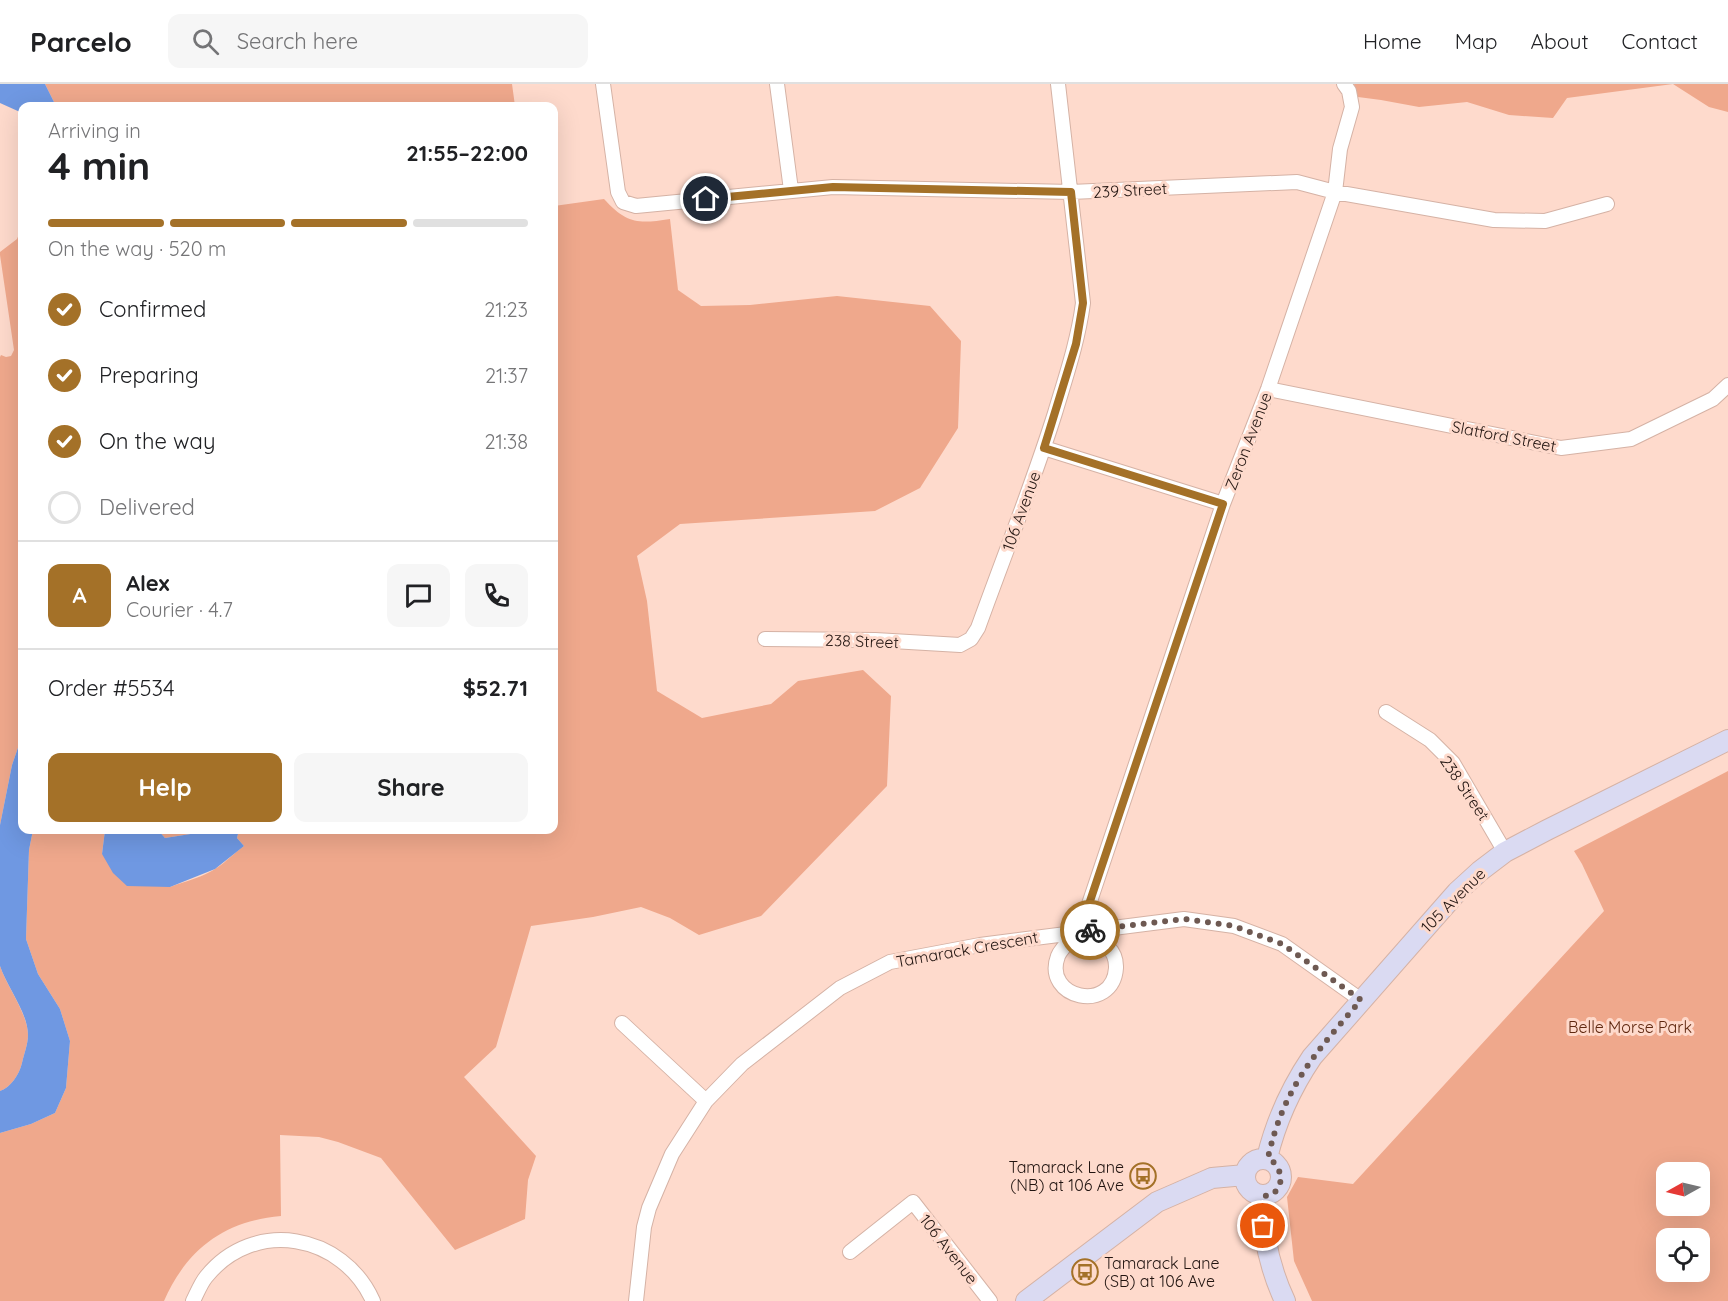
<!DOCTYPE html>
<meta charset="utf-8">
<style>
body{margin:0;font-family:Quicksand,sans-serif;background:#f6f6f6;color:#202124;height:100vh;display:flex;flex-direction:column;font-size:22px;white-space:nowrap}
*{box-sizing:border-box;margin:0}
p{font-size:20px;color:#757577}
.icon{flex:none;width:33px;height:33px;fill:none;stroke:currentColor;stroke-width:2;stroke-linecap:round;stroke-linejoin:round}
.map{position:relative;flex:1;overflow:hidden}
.drawer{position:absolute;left:18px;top:18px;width:540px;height:732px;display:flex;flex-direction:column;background:#fff;border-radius:12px;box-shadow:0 6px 24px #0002}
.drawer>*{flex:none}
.needle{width:39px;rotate:262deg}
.fabs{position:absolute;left:1656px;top:1078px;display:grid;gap:12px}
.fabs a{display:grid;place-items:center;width:54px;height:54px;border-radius:12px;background:#fff;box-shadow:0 6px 24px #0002;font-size:30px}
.pin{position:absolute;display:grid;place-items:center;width:51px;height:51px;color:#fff;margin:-26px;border:3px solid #fff;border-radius:50%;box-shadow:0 2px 6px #0007}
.courier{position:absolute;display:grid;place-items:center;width:60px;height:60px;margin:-30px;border:4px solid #a47128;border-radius:50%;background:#fff;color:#222;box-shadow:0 2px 8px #0007}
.headline em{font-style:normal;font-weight:800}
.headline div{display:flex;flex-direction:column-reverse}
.headline{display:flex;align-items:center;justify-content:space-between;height:102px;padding:0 30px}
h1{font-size:39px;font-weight:800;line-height:45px}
.bar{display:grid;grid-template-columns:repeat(4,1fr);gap:9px 6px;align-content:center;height:72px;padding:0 30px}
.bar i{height:8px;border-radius:4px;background:#e0e0e0}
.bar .selected{background:#a47128}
.bar p{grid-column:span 4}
.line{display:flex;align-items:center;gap:15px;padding:0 30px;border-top:2px solid #e0e0e0}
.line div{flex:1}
.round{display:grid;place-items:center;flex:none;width:63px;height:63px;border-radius:12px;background:#f6f6f6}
ol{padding:0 30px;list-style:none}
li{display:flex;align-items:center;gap:18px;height:66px}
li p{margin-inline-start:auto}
li .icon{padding:6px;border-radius:50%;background:#a47128;color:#fff;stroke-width:4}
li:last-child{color:#757577}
li i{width:33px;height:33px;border:3px solid #e0e0e0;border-radius:50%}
.action{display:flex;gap:12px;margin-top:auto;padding:12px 30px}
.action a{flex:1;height:69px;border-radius:12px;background:#a47128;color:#fff;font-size:24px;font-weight:800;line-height:69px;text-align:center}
.action a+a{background:#f6f6f6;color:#202124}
header{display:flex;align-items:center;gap:36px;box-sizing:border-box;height:84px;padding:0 30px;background:#fff;border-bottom:2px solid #e0e0e0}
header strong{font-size:28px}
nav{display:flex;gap:33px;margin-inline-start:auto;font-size:21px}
.search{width:420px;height:54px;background:#f6f6f6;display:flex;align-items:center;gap:15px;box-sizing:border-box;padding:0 21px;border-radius:12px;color:#757577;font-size:22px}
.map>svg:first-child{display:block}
.green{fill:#efa88c;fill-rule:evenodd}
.water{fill:#6f98e2}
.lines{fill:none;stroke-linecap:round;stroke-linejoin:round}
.street-casing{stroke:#d5b2a5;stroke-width:16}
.secondary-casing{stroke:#d5b2a5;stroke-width:22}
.street{stroke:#fff;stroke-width:14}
.secondary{stroke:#dadaf2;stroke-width:20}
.done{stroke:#6e5952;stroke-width:6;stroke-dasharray:0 10.8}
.route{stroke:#a47128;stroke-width:8}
.labels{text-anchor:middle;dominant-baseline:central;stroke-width:6;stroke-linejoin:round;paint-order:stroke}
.street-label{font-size:16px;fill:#211410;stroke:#fedacc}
.park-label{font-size:16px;fill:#602810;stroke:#fedacc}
.poi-label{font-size:16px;fill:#211410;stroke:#fedacc;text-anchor:end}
</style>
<header>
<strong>Parcelo</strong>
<div class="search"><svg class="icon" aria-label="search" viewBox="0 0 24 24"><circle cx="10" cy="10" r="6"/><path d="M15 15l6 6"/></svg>Search here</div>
<nav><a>Home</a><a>Map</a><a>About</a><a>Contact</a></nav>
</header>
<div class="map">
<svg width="1728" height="1217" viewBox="0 0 1728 1217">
<rect width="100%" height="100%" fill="#fedacc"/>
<path class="green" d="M45 0H512L515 22H56Z
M1354 0H1673L1567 14 1553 34 1509 31 1467 18 1419 23 1381 16 1358 13Z
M1673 0H1728V28L1709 23Z
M604 115C627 140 638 140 670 135L678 206 701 222 750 221 837 212 930 222 961 257 958 344 920 404 875 427 680 440 637 472 647 517 657 607 702 634 771 620 798 597 863 586 891 612 887 702 761 832 699 851 670 834 641 823 593 833 531 842 496 963 464 993 536 1072 528 1096 525 1135 455 1166 381 1074 338 1058 319 1053 280 1051 281 1132C224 1137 187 1165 164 1217H0V1049L31 1040 55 1029 66 1004 70 957 60 925 38 890 26 855 29 766 33 746H105L102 770 170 803C186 797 204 793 218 783 227 777 234 769 244 762L237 754 239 746H554V122Z
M22 143V652L12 681 0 741V273L1 271 6 273 11 272 14 266 0 171V168L17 155Z
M1728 687V1217H1312L1294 1177 1287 1113 1298 1093 1353 1100 1604 827 1582 780 1574 767ZM1666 1089H1700V1122H1666ZM1666 1155H1700V1188H1666Z
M158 746H204L203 748 165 754Z
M0 882C7 903 28 930 28 951 28 960 24 970 22 979 19 991 11 1003 0 1007Z"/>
<path class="water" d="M0 0H45L56 22H22V40L20 28 0 19Z
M22 652V746H33L29 766 26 855 38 890 60 925 70 957 66 1004 55 1029 31 1040 0 1049V1007C11 1003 19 991 22 979 24 970 28 960 28 951 28 929 7 903 0 882V741L12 681Z
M105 746H158L165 754 203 748 204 746H239L237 754 244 762 215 785 170 803 127 802 113 789 102 770Z"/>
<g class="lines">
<g class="street-casing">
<path id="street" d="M603 0 618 108 623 118 636 122 833 103 1071 108 1297 98 1335 108 1494 136 1545 137 1607 120
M777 0 791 106
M1268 305 1561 364 1631 355 1713 315 1728 301
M1044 364 1223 420
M765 555 875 556 960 561 971 555 978 544C1004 472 1032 402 1055 329 1066 292 1078 257 1083 219L1058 0
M1386 628 1430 656 1453 679 1505 768
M1080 847 1223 420 1268 305 1335 108 1340 65 1352 23 1349 7 1344 0
M1080 847C1097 856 1117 861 1116 884 1113 930 1042 915 1058 872 1062 862 1073 855 1080 847Z
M622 939 706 1017
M850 1168 913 1118 990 1217
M193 1217C197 1209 201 1199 206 1193 254 1133 343 1150 373 1217
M636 1217 644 1143 649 1124 672 1070 706 1017 742 980 840 904 890 878 980 861 1184 835 1234 842 1282 860 1361 916"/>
</g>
<g class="secondary-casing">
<path id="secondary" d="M1267 1074C1276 1037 1291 1004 1312 973L1457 808 1480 787 1505 768 1547 746 1728 656
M1245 1093a18 18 0 1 1 36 0a18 18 0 1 1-36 0Z
M1262 1112C1262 1150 1269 1183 1285 1217
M1026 1217 1157 1118 1212 1094 1245 1091"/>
</g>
<use href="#street" class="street"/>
<use href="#secondary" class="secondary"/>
</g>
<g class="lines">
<path class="done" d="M1090 846 1184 835 1234 842 1282 860 1361 916C1316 968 1283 1004 1268 1074 1287 1085 1284 1113 1262 1112L1263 1142"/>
<path class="route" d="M706 115 833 103 1071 108 1083 219 1076 260 1044 364 1223 420 1080 847 1090 846"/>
</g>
<defs>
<g id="bus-ring" transform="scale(1.35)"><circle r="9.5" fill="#fedacc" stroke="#a47128" stroke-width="1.5"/><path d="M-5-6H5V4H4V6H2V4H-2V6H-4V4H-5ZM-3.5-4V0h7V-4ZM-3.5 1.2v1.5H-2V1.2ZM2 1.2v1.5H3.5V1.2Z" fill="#a47128"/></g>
</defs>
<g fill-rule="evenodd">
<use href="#bus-ring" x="1143" y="1092"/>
<use href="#bus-ring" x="1085" y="1188"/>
</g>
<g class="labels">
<g class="street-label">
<text transform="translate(1130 106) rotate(-3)">239 Street</text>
<text transform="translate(1504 352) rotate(11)">Slatford Street</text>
<text transform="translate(1248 357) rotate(-69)">Zeron Avenue</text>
<text transform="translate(1021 427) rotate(-70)">106 Avenue</text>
<text transform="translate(862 557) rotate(2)">238 Street</text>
<text transform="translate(1465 704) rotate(56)">238 Street</text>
<text transform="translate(1453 816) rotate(-45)">105 Avenue</text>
<text transform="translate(967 865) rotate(-10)">Tamarack Crescent</text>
<text transform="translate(949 1165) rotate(52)">106 Avenue</text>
</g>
<g class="park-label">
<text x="1630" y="943">Belle Morse Park</text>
</g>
<g class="poi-label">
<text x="1124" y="1083">Tamarack Lane<tspan x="1124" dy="18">(NB) at 106 Ave</tspan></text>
<text x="1104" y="1179" text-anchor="start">Tamarack Lane<tspan x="1104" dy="18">(SB) at 106 Ave</tspan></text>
</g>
</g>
</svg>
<div class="fabs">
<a><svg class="needle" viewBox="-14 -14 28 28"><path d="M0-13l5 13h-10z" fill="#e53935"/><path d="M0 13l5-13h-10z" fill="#757577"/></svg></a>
<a><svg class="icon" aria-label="locate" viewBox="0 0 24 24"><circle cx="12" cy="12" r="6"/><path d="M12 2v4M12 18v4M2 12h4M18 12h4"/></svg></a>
</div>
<div class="pin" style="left:1263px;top:1142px;background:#ea580c"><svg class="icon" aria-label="bag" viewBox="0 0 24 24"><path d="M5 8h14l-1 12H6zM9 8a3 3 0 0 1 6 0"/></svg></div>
<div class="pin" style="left:706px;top:115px;background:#1f2937"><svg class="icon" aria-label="home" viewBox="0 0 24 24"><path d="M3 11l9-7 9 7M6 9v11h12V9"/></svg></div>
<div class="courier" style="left:1090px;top:846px"><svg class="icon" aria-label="bike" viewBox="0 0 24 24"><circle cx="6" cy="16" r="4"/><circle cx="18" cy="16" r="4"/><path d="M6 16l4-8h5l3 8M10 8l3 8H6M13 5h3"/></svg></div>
<section class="drawer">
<div class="headline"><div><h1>4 min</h1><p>Arriving in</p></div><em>21:55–22:00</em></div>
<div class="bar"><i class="selected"></i><i class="selected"></i><i class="selected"></i><i></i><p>On the way · 520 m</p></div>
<ol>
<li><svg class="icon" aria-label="check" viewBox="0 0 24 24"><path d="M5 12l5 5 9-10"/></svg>Confirmed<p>21:23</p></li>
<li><svg class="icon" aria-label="check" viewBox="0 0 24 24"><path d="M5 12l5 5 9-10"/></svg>Preparing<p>21:37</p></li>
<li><svg class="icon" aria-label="check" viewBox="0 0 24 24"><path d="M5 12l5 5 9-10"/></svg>On the way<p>21:38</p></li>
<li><i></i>Delivered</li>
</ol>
<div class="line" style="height:108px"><b class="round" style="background:#a47128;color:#fff">A</b><div><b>Alex</b><p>Courier · 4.7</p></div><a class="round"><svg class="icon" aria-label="chat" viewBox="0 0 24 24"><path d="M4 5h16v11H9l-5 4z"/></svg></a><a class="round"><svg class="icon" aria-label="phone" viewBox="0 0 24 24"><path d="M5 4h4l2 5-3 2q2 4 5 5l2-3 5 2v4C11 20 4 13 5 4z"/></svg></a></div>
<div class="line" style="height:78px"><div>Order #5534</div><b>$52.71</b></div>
<div class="action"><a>Help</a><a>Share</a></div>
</section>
</div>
